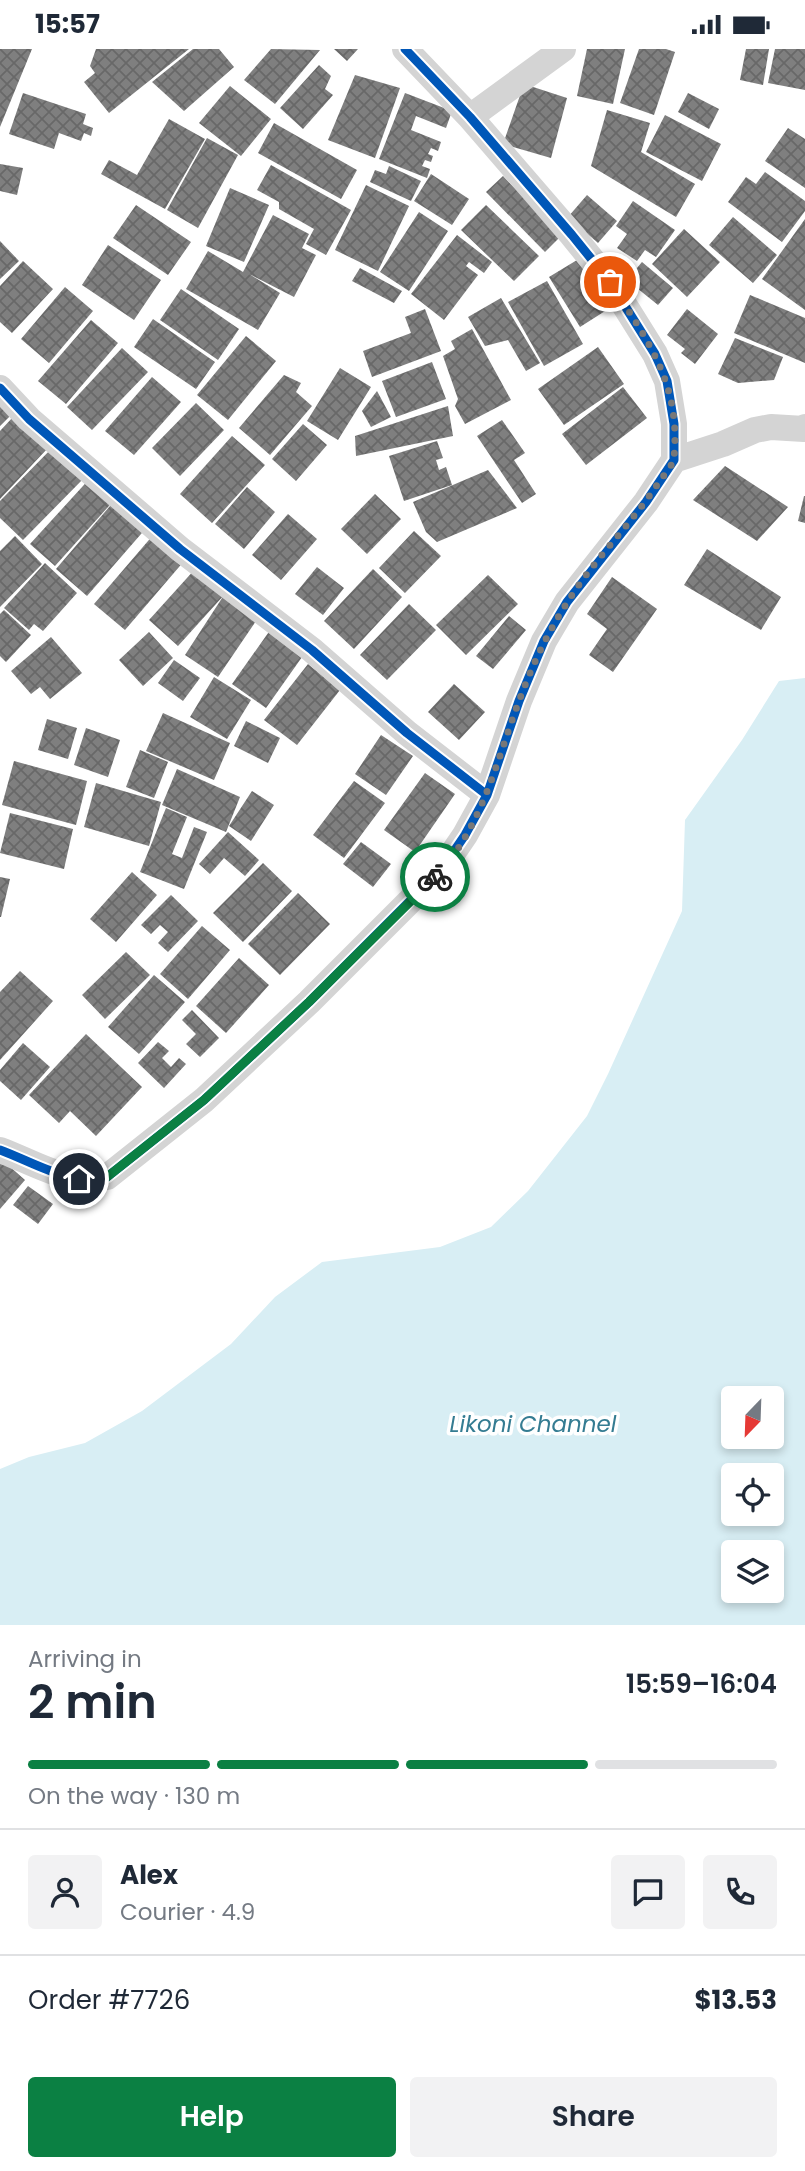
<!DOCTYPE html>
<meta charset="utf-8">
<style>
body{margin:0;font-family:Poppins,sans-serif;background:#f2f2f3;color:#1f2937;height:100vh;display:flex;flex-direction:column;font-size:26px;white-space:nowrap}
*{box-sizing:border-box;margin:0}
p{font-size:23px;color:#747a83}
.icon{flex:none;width:38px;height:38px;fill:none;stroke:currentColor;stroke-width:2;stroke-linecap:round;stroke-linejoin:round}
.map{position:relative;height:1576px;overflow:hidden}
.details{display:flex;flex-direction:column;background:#fff;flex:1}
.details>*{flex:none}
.needle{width:46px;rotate:203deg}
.buttons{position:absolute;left:721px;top:1337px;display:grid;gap:14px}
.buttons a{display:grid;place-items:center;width:63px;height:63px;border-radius:7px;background:#fff;box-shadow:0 4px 10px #0003;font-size:35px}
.pin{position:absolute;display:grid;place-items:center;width:60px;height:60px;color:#fff;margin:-30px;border:4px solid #fff;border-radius:50%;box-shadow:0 2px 7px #0007}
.courier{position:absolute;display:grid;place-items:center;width:70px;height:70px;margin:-35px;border:5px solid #0b8043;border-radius:50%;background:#fff;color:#222;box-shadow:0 2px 9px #0007}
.overview em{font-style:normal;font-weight:600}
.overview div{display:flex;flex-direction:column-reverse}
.overview{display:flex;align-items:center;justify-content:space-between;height:119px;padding:0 28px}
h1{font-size:46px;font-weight:600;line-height:52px}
.bar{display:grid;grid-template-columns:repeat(4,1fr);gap:10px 7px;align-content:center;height:84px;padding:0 28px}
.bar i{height:9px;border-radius:5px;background:#e0e1e3}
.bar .on{background:#0b8043}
.bar p{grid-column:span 4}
.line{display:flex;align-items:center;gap:18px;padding:0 28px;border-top:2px solid #e0e1e3}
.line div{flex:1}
.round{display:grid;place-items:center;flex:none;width:74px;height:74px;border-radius:7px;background:#f2f2f3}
.button{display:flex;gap:14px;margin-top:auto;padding:14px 28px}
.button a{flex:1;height:80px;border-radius:7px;background:#0b8043;color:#fff;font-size:28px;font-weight:600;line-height:80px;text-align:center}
.button a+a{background:#f2f2f3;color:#1f2937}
.status{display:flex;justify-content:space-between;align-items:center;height:49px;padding:0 35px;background:#fff;direction:ltr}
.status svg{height:19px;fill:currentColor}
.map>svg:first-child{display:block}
.water{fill:#d8eef4;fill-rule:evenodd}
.building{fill:url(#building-cross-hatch)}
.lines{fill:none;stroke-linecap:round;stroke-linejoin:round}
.minor{stroke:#d4d4d4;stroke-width:26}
.cycleway-casing{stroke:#fff;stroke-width:13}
.cycleway{stroke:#0057b8;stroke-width:9}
.done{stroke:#787878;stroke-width:7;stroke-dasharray:0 12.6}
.route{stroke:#0b8043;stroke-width:9}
.labels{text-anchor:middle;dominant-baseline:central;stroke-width:7;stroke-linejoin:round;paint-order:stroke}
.water-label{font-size:23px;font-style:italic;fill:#347c92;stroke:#fff}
</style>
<div class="status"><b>15:57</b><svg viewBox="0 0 49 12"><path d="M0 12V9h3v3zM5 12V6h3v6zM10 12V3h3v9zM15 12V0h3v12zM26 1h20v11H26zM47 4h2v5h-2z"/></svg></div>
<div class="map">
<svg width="805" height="1576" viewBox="0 0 805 1576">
<defs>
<pattern id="building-cross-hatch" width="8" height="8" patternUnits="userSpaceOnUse" patternTransform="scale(1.75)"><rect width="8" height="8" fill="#7f7f7f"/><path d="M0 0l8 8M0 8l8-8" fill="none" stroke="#686868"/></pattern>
</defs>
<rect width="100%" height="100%" fill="#fff"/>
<path class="water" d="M805 629V1576H0V1420L29 1408 85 1394 142 1362 231 1295 275 1248 322 1213 440 1198 491 1178 528 1142 587 1067 608 1025 682 862 685 771 742 691 779 632ZM733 1349H772V1388H733ZM733 1426H772V1465H733ZM733 1503H772V1542H733Z"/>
<path class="building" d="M0 0H32L0 78Z
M96 0H189L109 64 84 33 95 24 90 17Z
M193 0H219L234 18 184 62 152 33Z
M271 0 320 1 275 55 244 31Z
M334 0H358L347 12Z
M587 0H625L613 55 577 47Z
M639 0H666L675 3 654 66 620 54Z
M746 0H769L763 36 740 31Z
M775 0H805V41L768 34Z
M319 16 331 27 325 40 333 46 303 80 280 59Z
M355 26 400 39 375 109 328 91Z
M524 35 567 49 551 109 503 95Z
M230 37 271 70 241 107 199 74Z
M23 44 86 65 83 75 93 79 91 87 84 84 81 92 59 84 54 100 9 85Z
M405 44 452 62 446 79 416 67 411 81 441 93 438 102 431 99 428 105 433 107 431 113 425 111 422 117 430 120 427 129 379 110Z
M688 44 719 60 709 80 678 63Z
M607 61 650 74 641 103 695 135 676 168 591 117Z
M665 66 721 95 702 132 646 103Z
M169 70 205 90 165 160 101 125 109 111 137 126Z
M274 74 357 121 341 150 258 104Z
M788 79 805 90V139L765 112Z
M207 89 238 106 198 179 167 161Z
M0 115 23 119 17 146 0 142Z
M271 116 351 161 326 206 306 195 314 180 279 160V153L257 141Z
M389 117 421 132 411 152 370 133 375 121 386 125Z
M765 123 805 152V162L782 193 728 153 746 128 756 135Z
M431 125 469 150 452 176 414 152Z
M503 127 561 187 545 203 486 143Z
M366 136 409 157 378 222 335 201Z
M230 139 269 156 244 213 206 197Z
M587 146 617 172 598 194 568 168Z
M633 152 675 181 656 208 645 201 637 212 617 199 627 185 616 177Z
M136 156 191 193 168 226 113 189Z
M486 156 539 207 514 232 461 181Z
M419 163 448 182 409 242 380 223Z
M273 166 309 185 302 199 316 206 294 248 249 225 280 244 258 281 186 240 208 202 243 223Z
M733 168 777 206 753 234 709 196Z
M805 170V261L762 230Z
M684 180 720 213 687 248 652 215Z
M457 186 492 213 484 224 469 213 466 217 478 226 444 271 411 245Z
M0 192 19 212 0 230Z
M108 196 161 231 134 271 82 236Z
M582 208 613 257 580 278 549 228Z
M23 212 53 240 12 284 0 273V237Z
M642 213 673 239 658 256 627 231Z
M360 219 402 242 394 254 352 232Z
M547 232 583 295 544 317 508 253Z
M65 238 93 262 49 314 21 290Z
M181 240 239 280 218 311 160 271Z
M750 246 805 269V314L734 284Z
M501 249 540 314 526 322 508 291 485 297 468 268Z
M425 260 441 302 372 328 363 302 411 284 405 268Z
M687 260 718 285 695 315 681 304 685 300 667 286Z
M153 270 215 313 196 340 134 298Z
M91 271 118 294 66 355 38 332Z
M472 280 511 351 465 375 455 357 458 350 443 307 455 300 451 292Z
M246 287 276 312 228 371 197 346Z
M735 289 783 308 774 331 738 334 718 325Z
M598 298 624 335 564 376 538 340Z
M122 299 148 323 92 381 67 358Z
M432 313 446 350 396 368 382 332Z
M340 319 371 338 338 391 307 372Z
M284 326 301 334 296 343 312 357 270 406 239 379Z
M152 328 181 353 134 406 105 382Z
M623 338 647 369 586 416 562 385Z
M377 342 391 368 371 378 362 362Z
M0 350 14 363 0 377Z
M196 354 224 381 180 427 152 399Z
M448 357 453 387 356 407 355 387Z
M13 368 47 400 0 450V382Z
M502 371 525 404 514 411 536 445 522 454 477 387Z
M303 375 327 396 296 432 272 410Z
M232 387 265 416 212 474 180 445Z
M437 392 443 409 436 411 439 421 446 418 452 436 404 452 389 407Z
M56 395 87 426 23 491 0 469V452Z
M725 417 788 458 757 492 693 451Z
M488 421 517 459 437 493 426 483 413 453Z
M93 426 117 448 55 517 30 495Z
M247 438 275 463 244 500 215 475Z
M375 445 401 470 367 505 341 480Z
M804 447H805V474L798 472Z
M116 450 148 477 87 547 56 520Z
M288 465 317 490 281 531 252 506Z
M414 482 441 507 405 544 379 519Z
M154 485 185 511 125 581 94 555Z
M15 487 42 515 0 558V502Z
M707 500 781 548 761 581 684 536Z
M45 514 77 544 43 582 34 575 29 581 4 559Z
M317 518 344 539 323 566 295 545Z
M196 519 225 545 178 597 149 571Z
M373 520 402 548 354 600 324 572Z
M488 526 518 555 466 606 436 576Z
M612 528 657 560 613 623 589 606 607 580 587 565Z
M224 546 258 569 218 628 185 606Z
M409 555 436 581 387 631 360 606Z
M4 561 31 586 6 613 0 607V565Z
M509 567 526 581 493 620 476 607Z
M273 577 307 601 266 659 232 635Z
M149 583 173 609 143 637 119 611Z
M51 588 82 624 50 650 40 638 31 645 11 622Z
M174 611 200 629 183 652 158 634Z
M308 615 340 641 297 696 264 671Z
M214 628 251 651 227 690 190 668Z
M454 635 485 663 459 691 428 663Z
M163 664 230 694 214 731 146 702Z
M47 670 77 679 68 710 38 701Z
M246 672 280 689 268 714 234 697Z
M86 679 120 691 108 728 74 716Z
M381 686 413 707 386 746 355 725Z
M140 701 168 713 154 749 126 738Z
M14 712 87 732 76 776 2 756Z
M177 720 240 748 226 783 162 756Z
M425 724 455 745 415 803 384 781Z
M354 732 385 754 344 809 313 786Z
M96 734 161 753 149 797 84 778Z
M252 742 274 756 251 792 229 777Z
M166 759 187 768 172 805 182 809 194 778 207 783 184 840 140 823Z
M10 764 73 780 64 820 0 804Z
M228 783 259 811 245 827 224 809 210 825 199 815Z
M361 793 391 815 373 838 343 815Z
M263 814 292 842 243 893 213 864Z
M132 823 157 846 116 893 90 870Z
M0 828 10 830 1 868H0Z
M298 844 330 875 280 926 248 895Z
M171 846 198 872 168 903 158 894 168 883 160 876 151 885 141 876Z
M202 877 230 901 188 950 160 925Z
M126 903 150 926 105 970 82 946Z
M239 909 269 936 226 984 196 957Z
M20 922 53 952 0 1011V943Z
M154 926 185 953 139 1005 108 978Z
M192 961 219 989 200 1008 186 995 196 985 182 971Z
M86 985 142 1038 96 1087 70 1062 59 1074 29 1046Z
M158 993 169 1002 162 1009 171 1018 179 1009 186 1015 164 1039 138 1014Z
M23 994 50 1018 21 1051 0 1032V1021Z
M0 1109 25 1131 0 1160Z
M28 1137 53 1155 38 1175 13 1156Z"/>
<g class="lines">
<path class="minor" d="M470 68 563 0
M0 339 29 370 180 500 312 601 407 684 487 746
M674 411 723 395 755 381 771 378 804 380 805 378
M0 1101C33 1113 71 1138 107 1128L204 1051 309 953 442 820 465 786 487 746 519 652 544 592 567 553 646 453 674 411V375L667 332 655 305 610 233 572 186 470 68 405 0"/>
<g class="cycleway-casing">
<path id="cycleway" d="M0 339 29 370 180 500 312 601 407 684 487 746
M0 1101C33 1113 71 1138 107 1128L204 1051 309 953 442 820 465 786 487 746 519 652 544 592 567 553 646 453 674 411V375L667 332 655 305 610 233 572 186 470 68 405 0"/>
</g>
<use href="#cycleway" class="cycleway"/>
</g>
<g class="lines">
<path class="done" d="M435 828C482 780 496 713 519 652 531 619 546 587 565 557 592 512 632 475 661 430 666 424 673 416 674 408 681 334 647 291 610 233"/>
<path class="route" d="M79 1130H98L107 1128 204 1051 309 953 435 828"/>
</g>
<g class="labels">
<g class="water-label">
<text x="533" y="1375">Likoni Channel</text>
</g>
</g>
</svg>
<div class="buttons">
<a><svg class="needle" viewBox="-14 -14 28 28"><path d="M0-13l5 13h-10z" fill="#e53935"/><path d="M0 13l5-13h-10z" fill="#747a83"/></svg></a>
<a><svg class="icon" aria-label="locate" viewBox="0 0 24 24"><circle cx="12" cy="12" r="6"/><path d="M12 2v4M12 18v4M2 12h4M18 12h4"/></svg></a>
<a><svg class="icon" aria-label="layers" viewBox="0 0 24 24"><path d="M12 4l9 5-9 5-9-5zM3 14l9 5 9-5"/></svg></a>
</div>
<div class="pin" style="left:610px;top:233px;background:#ea580c"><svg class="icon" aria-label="bag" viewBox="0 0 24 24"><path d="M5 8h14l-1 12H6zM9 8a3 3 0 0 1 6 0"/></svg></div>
<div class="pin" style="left:79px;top:1130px;background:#1f2937"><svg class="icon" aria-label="home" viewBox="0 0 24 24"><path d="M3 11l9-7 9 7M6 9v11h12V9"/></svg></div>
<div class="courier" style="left:435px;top:828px"><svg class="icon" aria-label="bike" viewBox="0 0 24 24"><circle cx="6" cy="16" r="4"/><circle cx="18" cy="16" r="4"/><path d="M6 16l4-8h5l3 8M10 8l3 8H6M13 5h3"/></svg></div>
</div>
<section class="details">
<div class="overview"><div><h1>2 min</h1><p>Arriving in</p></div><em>15:59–16:04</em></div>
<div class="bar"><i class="on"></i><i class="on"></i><i class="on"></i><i></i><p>On the way · 130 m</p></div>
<div class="line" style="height:126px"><a class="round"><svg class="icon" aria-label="person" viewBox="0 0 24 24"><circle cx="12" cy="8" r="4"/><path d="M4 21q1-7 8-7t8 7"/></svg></a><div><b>Alex</b><p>Courier · 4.9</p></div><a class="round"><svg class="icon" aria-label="chat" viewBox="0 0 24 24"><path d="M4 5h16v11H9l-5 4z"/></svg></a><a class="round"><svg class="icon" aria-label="phone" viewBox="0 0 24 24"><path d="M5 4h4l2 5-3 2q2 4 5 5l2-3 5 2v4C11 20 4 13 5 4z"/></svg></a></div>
<div class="line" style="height:91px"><div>Order #7726</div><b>$13.53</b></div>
<div class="button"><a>Help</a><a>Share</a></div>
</section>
